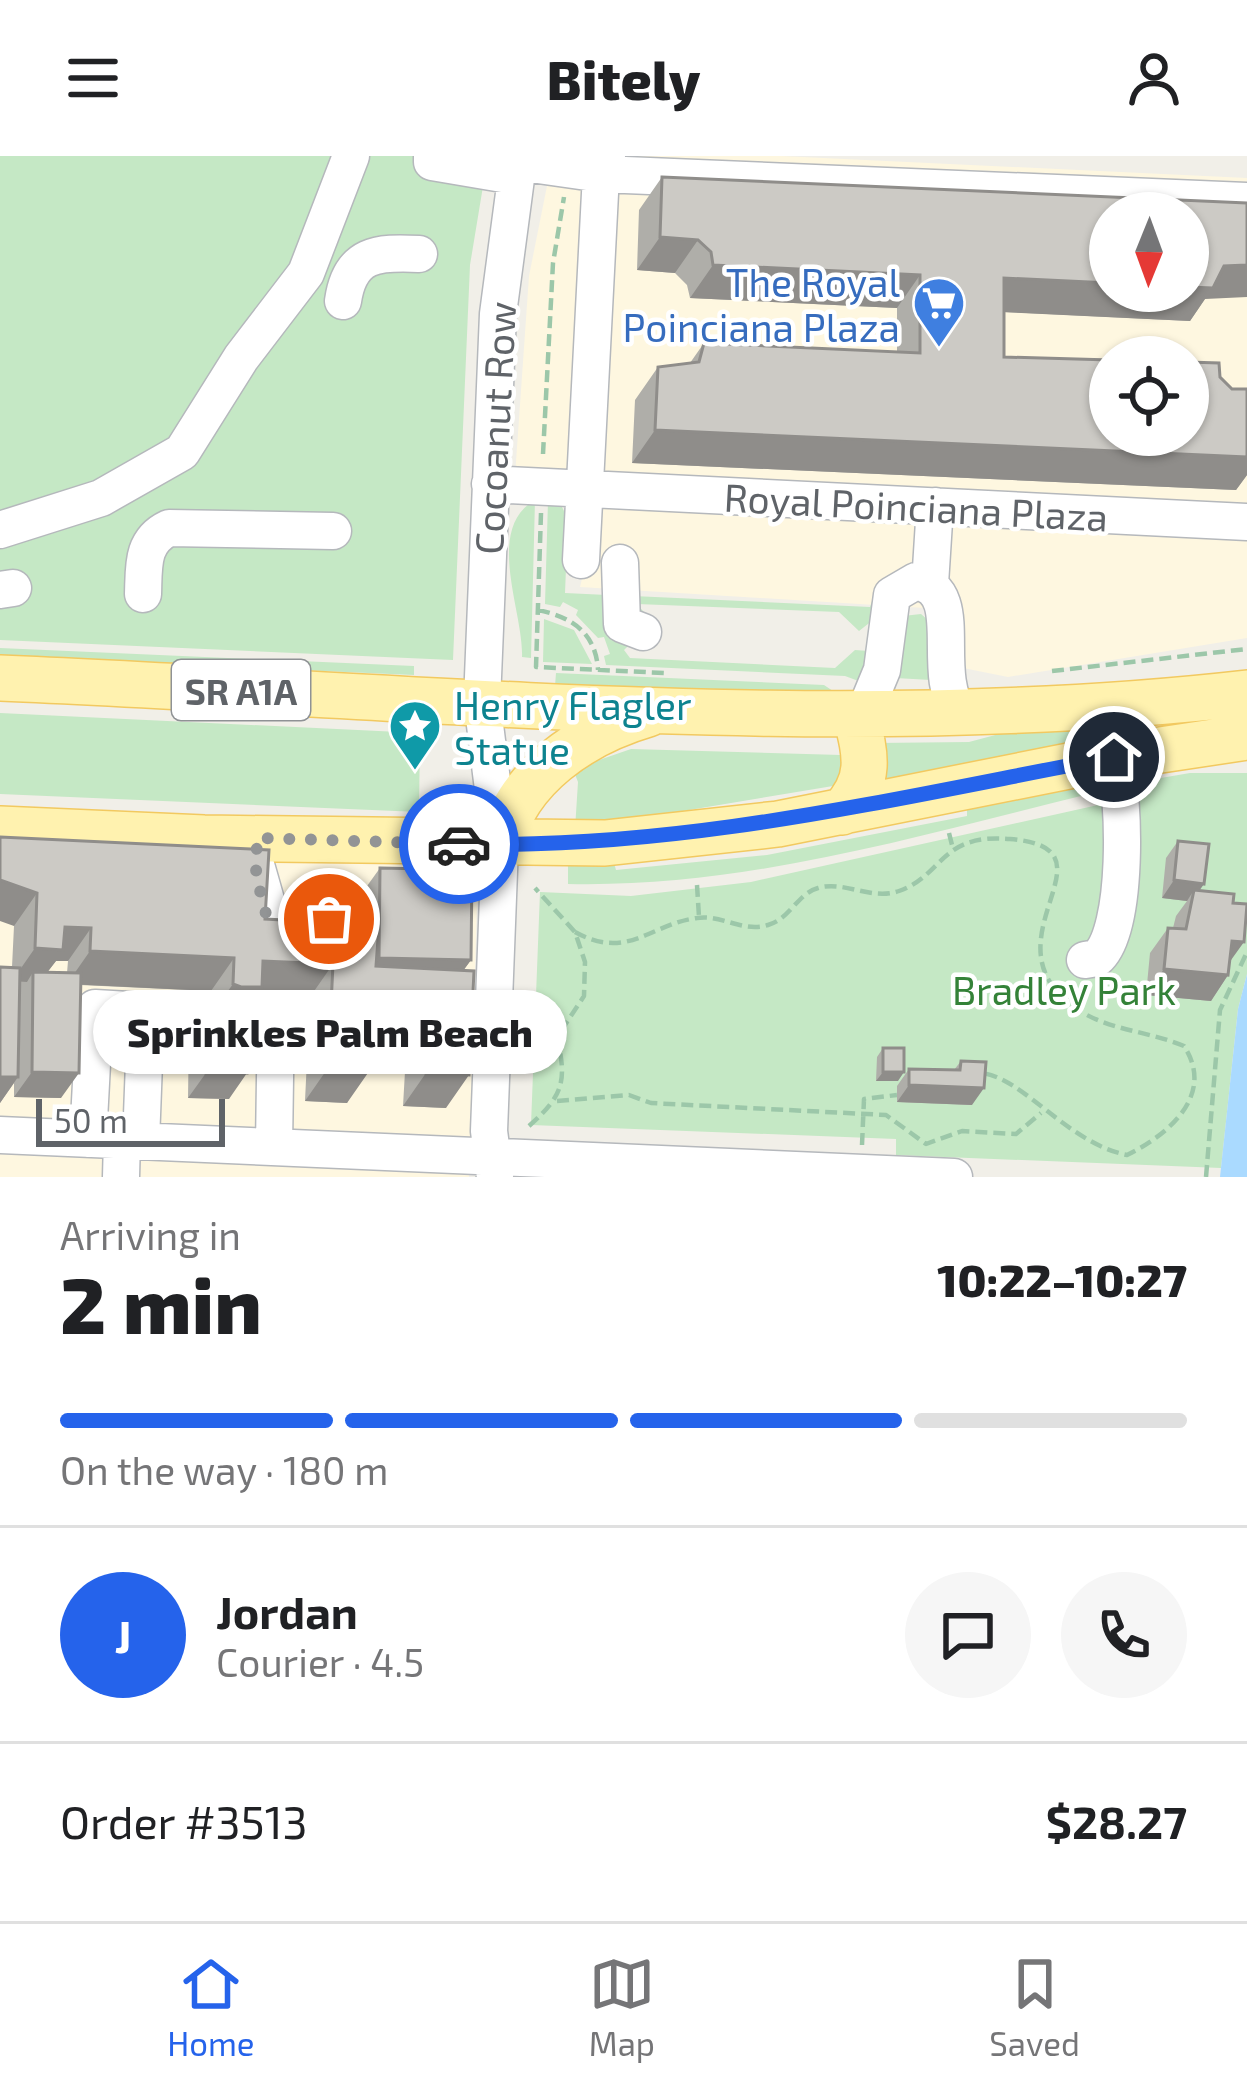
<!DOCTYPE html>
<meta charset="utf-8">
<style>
body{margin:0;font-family:"Exo 2",sans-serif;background:#f6f6f6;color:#202124;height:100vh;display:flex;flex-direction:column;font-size:45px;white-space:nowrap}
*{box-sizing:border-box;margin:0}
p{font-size:39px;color:#757577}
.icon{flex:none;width:66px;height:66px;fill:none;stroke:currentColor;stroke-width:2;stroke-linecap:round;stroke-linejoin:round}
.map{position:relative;height:1021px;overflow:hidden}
.side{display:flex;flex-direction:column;background:#fff;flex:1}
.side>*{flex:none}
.needle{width:78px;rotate:181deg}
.fabs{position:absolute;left:1089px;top:36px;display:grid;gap:24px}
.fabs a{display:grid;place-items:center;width:120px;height:120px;border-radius:50%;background:#fff;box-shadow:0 3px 9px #0004;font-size:60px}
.scale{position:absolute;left:36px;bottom:30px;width:189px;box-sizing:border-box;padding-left:12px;border:6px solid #5f6368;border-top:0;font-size:33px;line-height:42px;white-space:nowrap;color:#5f6368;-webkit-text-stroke:9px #fff;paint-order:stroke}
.pin{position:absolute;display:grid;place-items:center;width:102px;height:102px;color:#fff;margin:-51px;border:6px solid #fff;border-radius:50%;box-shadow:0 3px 12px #0007}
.courier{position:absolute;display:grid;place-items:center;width:120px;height:120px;margin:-60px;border:9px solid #2563eb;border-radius:50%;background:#fff;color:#222;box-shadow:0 3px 15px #0007}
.bubble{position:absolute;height:84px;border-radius:42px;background:#fff;box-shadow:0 3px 9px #0004;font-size:39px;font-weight:800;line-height:84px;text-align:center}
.head em{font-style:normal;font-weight:800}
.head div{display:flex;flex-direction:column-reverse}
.head{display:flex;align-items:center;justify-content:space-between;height:204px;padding:0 60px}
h1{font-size:78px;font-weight:800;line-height:90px}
.bar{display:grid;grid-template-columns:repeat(4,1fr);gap:18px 12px;align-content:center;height:144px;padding:0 60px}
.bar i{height:15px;border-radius:9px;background:#e0e0e0}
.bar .current{background:#2563eb}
.bar p{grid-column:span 4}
.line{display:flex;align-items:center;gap:30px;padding:0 60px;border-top:3px solid #e0e0e0}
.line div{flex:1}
.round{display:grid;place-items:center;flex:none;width:126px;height:126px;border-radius:63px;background:#f6f6f6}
header{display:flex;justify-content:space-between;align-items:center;height:156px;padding:0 60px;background:#fff;font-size:54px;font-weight:800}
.tab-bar{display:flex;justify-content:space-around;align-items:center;height:168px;border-top:3px solid #e0e0e0;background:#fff;font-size:33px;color:#757577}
.tab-bar a{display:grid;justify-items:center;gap:6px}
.tab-bar .current{color:#2563eb}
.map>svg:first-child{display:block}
.commercial{fill:#fef7e0;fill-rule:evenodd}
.green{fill:#c5e8c5}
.water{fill:#aadaff}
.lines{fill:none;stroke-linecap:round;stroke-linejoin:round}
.minor-casing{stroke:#b5b8bc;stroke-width:39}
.major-casing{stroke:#f2c960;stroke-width:48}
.path{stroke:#9cc7a9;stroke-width:4.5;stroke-dasharray:12 6;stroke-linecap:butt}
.minor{stroke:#fff;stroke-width:36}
.major{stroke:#fff2af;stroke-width:45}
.wall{fill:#afaea9;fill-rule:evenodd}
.shaded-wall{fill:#8f8d8a}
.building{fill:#cccac5;stroke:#8f8d8a;stroke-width:3}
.done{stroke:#929495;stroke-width:12;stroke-dasharray:0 21.6}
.route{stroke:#2563eb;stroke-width:15}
.labels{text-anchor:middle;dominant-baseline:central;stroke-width:9;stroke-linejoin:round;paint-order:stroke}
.shield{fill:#fff;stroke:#8f9295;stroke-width:3}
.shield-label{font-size:36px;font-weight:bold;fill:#5f6368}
.shop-label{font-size:39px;fill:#366cbe;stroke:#fff;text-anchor:end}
.street-label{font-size:39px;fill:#5f6368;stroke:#fff}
.culture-label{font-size:39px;fill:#0d838f;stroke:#fff;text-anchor:start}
.park-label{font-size:39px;fill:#348238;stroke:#fff}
</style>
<header><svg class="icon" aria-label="menu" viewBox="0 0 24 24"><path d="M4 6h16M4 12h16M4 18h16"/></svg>Bitely<svg class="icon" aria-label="person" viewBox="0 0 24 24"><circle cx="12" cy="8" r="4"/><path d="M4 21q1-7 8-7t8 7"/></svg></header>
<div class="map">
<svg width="1247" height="1021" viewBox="0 0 1247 1021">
<rect width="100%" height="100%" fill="#f1efe8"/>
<path class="commercial" d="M553 0H781L1247 22V482L1008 521 953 510 957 454 580 431 606 323 515 320 529 120ZM1110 57H1188V135H1110ZM1110 201H1188V279H1110Z
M0 687 478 709 469 1021H0Z"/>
<path class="green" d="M0 0H488L470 109 453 504 0 484Z
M535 344 531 502 522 501C524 456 484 373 535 344Z
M548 345 560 347 568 363 565 437 607 439 631 487 624 494 630 502 835 512 855 494 869 495 864 527 845 520 606 509 604 500 610 498 604 481 598 482 576 459 578 454 563 446 560 451 545 448Z
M632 423 633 440 870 451 875 436 873 464 859 475 839 456 637 448 648 461 643 467 628 452Z
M921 458 929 465 931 524 895 522 903 460Z
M544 463 574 474 592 508 543 506Z
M0 492 414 510V519L0 501Z
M556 517 824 529 842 541 555 530Z
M0 557 420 577 419 656 0 638Z
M1026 571 1065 572 1094 587 880 634 875 587 969 586Z
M631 593 841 599 846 601 839 629 575 673 578 626 573 613Z
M1190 617H1247V818L1238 853 1221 1012 896 999V983L531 969 540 736 631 740 751 726 1143 639 1155 623Z
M1086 626 1089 638C917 680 745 732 568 728V708L614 707 616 714 767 699 967 660V651Z"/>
<path class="water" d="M1247 818V1021H1220L1238 853Z"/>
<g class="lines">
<g class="minor-casing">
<path id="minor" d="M432 0V6L515 20
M517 6 601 18 1247 45
M343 145C350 97 377 96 419 98
M490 328 1247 366
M0 374 101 342 182 296 241 202 306 117 351 0
M581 404 601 18 607 0
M620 407 622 468 643 476
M930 428 935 350
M0 434 13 432
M143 438C144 411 141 385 169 372L333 375
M863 560 882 514 892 439 916 425C969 435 928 514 960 559
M256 709 271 762 329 763
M1085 804 1097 802C1129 775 1125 640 1114 601
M0 979 954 1021
M88 983 95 852 146 855 141 985
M274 991 276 853
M121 1021 122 984
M495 1021 489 975 500 689 482 545 498 158 519 0"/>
</g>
<g class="major-casing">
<path id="major" d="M0 522C415 539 833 584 1247 537
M842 656C872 624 866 600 856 560
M0 673 204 682 605 687 778 668 1114 601 1247 581
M500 689C517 620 583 577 648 558"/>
</g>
<path class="path" d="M543 298 553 107 564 41
M541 357 536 511 665 517
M538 454C572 461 596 477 598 514
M1052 515 1247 493
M949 677 953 693
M697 729 699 761
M575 776C628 805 650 768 697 762 721 758 743 777 768 769 790 763 797 738 818 732 844 724 871 745 899 735 944 719 940 677 1010 683 1119 692 996 773 1060 839 1095 875 1141 872 1184 890 1216 939 1168 979 1127 999 1067 987 1023 921 981 917
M557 945 629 939 651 947 886 959 926 988 962 975 1016 978 1041 957
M529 970C564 939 567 925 557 881L584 840 585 806 575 776 535 732
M862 989 864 943 897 939
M1206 1021 1220 854 1247 796"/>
<use href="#minor" class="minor"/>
<use href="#major" class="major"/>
</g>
<path class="wall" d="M662 21 1205 143 1190 165 1004 156V201L1220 221 1232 233H1247V319L1236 334 632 307 635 244 658 211 690 207 704 187 897 196V152L690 142 687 129 675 117 637 114 639 54Z
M0 681 265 763 362 768V737L380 712 471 804 463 814 446 952 403 950 406 898 371 896 347 947 305 945 310 841 257 838 248 851 229 943 188 942 189 872 207 847H210L211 835 80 829 61 942 14 941V927L0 947V811H12L14 770ZM56 805H68L67 817 47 816Z
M1178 685 1230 806 1228 819 1211 845 1146 839 1150 797 1168 772H1173L1176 760 1187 745 1162 742 1166 702Z
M883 892 898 925H876L877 901Z
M961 905 972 949 897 946V930L909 913 954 914Z"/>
<path class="shaded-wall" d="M660 81 698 84 675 117 637 114Z
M713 109 920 119 897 152 690 142Z
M1247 109V141L1205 143 1190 165 981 155 1004 122 1110 127V135H1188V131L1224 110Z
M655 274 1247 301V319L1236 334 632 307Z
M0 724 37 737 14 770 0 765Z
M1174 724 1204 728 1192 745 1194 734 1187 745 1162 742Z
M65 771 91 772 68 805H56L40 826 33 816 27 826 12 825 35 792Z
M1232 785 1244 786 1226 811Z
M90 795 234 802 211 835 67 828Z
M379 802 471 804 453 829 361 828Z
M263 805 333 808 310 841 257 838 239 864 209 861 233 828Z
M1164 813 1228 819 1211 845 1146 839Z
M372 862 429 865 406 898 349 895Z
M328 912 370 914 347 947 305 945Z
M32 916 79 917 61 942 14 941Z
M883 916H904L898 925H876Z
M206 917H247L229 943 188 942Z
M426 917 469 919 446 952 403 950Z
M0 921H18L0 947Z
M909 929 984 932 972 949 897 946Z"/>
<path class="building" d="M662 21 1247 47V109L1224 110 1213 132 1188 131V57H1110V127L1004 122V201L1110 204V279H1188V206L1219 207 1220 221 1232 233H1247V301L655 274 658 211 699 206 704 187 920 197V119L713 109 711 96 698 84 660 81Z
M0 681 269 694 265 763 379 769 376 810 474 815 469 919 426 917 429 865 372 862 370 914 328 912 333 808 263 805 262 831H241L233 828 234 802 90 795 91 772 65 771 63 794 35 792 37 737 0 724Z
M1178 685 1209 688 1204 728 1174 724Z
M380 712 472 714 471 804 379 802Z
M1194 734 1234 738 1233 747 1247 748 1244 786 1232 785 1228 819 1164 813 1168 772 1186 773Z
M0 811 20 812 18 921H0Z
M33 816 81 817 79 917 32 916Z
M207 847H248L247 917H206Z
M883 892H904V916H883Z
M961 905 986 906 984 932 909 929V913L960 914Z"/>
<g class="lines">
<path class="done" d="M329 763 266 758 256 719 257 682 459 688"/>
<path class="route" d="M459 688C683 694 895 642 1114 601"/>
</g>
<defs>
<g id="supermarket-pin" transform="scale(2.7)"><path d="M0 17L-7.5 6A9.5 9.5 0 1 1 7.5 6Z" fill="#3f7fe0" stroke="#fff"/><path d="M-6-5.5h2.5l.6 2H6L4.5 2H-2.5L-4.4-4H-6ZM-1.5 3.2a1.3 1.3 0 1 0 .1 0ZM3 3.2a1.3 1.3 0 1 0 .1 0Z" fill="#fff"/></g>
<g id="sight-pin" transform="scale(2.7)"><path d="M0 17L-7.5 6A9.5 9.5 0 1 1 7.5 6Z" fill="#0f9aa8" stroke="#fff"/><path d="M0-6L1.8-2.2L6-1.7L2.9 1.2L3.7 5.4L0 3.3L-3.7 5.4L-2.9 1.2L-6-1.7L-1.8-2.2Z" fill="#fff"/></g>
</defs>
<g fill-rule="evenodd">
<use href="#supermarket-pin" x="939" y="147"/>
<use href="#sight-pin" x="415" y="570"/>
</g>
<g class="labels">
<rect class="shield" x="172" y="504" width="138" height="60" rx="9"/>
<g class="shield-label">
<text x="241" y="534">SR A1A</text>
</g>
<g class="shop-label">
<text x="900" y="125">The Royal<tspan x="900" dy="45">Poinciana Plaza</tspan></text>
</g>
<g class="street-label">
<text transform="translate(494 272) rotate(-87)">Cocoanut Row</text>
<text transform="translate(916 350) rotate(3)">Royal Poinciana Plaza</text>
</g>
<g class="culture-label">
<text x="454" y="548">Henry Flagler<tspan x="454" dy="45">Statue</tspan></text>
</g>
<g class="park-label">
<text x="1064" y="833">Bradley Park</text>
</g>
</g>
</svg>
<div class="fabs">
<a><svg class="needle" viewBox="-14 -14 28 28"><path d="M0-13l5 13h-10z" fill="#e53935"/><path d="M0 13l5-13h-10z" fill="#757577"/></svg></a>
<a><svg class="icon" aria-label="locate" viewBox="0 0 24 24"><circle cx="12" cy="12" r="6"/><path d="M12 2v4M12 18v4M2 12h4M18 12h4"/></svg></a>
</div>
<div class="scale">50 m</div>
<div class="pin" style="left:329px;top:763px;background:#ea580c"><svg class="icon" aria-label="bag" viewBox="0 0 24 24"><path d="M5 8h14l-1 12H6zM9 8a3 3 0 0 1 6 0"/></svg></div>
<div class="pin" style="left:1114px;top:601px;background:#1f2937"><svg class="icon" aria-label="home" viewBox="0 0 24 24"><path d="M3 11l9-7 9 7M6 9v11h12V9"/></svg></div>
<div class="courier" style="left:459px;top:688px"><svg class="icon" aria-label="car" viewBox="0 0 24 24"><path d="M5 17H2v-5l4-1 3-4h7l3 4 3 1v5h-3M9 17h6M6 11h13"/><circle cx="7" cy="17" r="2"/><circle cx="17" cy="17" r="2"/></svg></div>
<div class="bubble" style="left:93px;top:834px;width:474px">Sprinkles Palm Beach</div>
</div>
<section class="side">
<div class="head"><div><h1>2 min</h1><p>Arriving in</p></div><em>10:22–10:27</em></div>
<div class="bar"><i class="current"></i><i class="current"></i><i class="current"></i><i></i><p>On the way · 180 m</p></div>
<div class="line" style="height:216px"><b class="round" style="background:#2563eb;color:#fff">J</b><div><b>Jordan</b><p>Courier · 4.5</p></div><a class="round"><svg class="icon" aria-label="chat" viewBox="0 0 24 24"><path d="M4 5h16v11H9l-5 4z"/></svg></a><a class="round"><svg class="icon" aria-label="phone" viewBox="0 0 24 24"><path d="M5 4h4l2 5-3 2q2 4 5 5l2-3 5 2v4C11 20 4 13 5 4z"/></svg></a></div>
<div class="line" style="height:156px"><div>Order #3513</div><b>$28.27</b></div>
</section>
<nav class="tab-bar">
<a class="current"><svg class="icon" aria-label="home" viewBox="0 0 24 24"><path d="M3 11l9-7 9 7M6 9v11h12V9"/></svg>Home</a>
<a><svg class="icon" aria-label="map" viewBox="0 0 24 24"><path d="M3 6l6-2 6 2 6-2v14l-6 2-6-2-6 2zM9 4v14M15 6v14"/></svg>Map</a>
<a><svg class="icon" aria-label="saved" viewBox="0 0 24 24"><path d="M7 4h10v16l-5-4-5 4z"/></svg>Saved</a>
</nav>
